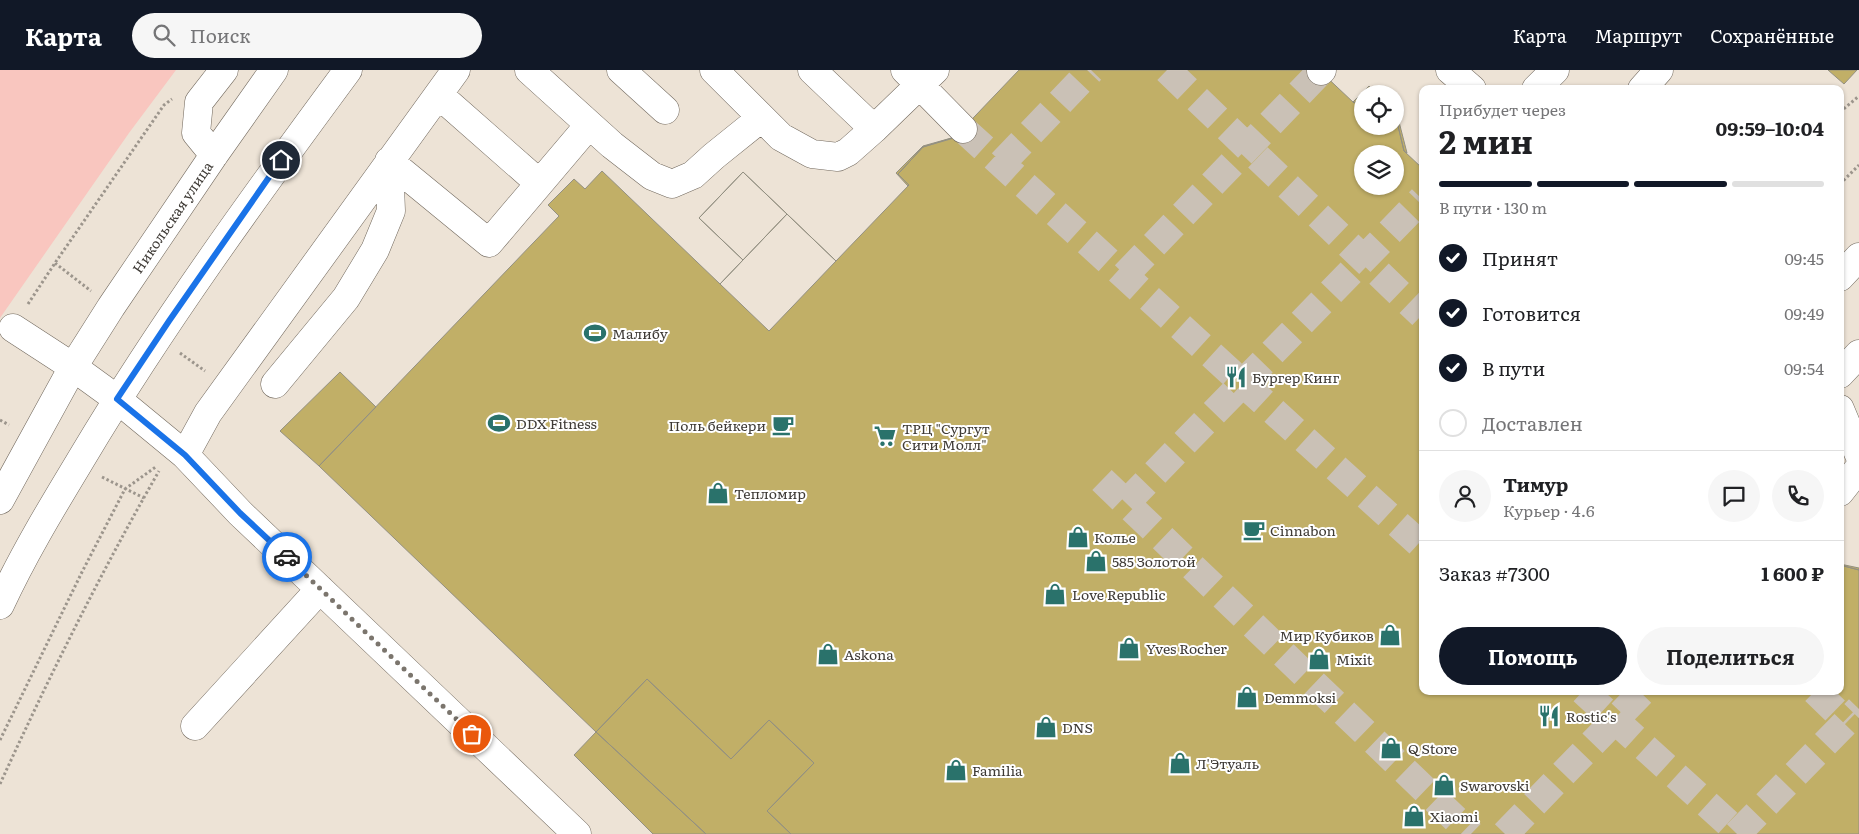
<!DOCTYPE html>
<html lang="ru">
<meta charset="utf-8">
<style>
body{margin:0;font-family:Literata,serif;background:#f6f6f6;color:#202124;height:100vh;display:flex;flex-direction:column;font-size:19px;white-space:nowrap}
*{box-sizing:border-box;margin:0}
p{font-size:16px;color:#757577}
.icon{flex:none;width:28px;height:28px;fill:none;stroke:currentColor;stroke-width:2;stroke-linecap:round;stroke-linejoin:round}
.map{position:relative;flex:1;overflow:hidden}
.side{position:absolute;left:1419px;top:15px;width:425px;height:610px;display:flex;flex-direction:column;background:#fff;border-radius:10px;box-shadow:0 1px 4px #0004}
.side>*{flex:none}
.buttons{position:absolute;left:1354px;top:15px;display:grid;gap:10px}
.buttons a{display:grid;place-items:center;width:50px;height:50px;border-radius:50%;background:#fff;box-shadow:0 1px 4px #0004;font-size:25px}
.pin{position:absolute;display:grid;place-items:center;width:42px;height:42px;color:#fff;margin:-21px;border:2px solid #fff;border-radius:50%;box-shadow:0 1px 5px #0007}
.courier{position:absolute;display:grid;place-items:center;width:50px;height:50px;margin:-25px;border:4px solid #1a73e8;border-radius:50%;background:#fff;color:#222;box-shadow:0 1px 6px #0007}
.overview em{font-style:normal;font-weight:700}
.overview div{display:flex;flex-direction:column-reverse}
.overview{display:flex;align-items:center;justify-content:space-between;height:85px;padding:0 20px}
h1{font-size:32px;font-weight:700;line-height:38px}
.bar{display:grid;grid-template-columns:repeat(4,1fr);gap:8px 5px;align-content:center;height:60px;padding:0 20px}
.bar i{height:6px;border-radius:4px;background:#e0e0e0}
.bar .selected{background:#111827}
.bar p{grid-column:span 4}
.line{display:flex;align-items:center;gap:12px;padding:0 20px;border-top:1px solid #e0e0e0}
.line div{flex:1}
.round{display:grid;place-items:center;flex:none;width:52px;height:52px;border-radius:26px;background:#f6f6f6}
ol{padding:0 20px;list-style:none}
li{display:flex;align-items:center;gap:15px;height:55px}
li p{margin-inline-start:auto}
li .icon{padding:5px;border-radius:50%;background:#111827;color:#fff;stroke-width:4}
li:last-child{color:#757577}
li i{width:28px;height:28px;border:2px solid #e0e0e0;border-radius:50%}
.primary-button{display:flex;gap:10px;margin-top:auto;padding:10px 20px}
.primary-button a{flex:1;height:58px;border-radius:30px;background:#111827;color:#fff;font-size:20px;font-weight:700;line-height:58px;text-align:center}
.primary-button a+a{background:#f6f6f6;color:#202124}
header{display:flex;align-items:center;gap:30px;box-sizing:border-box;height:70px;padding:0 25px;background:#111827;color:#fff}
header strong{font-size:24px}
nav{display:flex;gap:28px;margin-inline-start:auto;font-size:18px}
.search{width:350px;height:45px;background:#f6f6f6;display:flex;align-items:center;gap:12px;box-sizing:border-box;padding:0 18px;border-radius:28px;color:#757577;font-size:19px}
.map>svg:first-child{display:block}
.green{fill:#f9c6bf}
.building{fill:#c1af67;stroke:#939082;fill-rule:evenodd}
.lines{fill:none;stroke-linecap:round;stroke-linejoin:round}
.minor-tunnel{stroke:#cac1b6;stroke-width:28;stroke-dasharray:28 14;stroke-linecap:butt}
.minor-casing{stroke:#72695e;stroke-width:29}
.path{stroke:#9c958c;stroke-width:3;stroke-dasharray:2.5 2.5;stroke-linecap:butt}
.minor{stroke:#fff;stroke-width:28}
.done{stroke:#7b756d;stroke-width:5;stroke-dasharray:0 9}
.route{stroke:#1a73e8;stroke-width:6}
.labels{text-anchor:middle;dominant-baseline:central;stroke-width:4;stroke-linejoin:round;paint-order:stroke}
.street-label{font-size:14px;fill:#3e3a35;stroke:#fff}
.poi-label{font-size:14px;fill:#3e3a35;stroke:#fff;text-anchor:start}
</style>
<header>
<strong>Карта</strong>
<div class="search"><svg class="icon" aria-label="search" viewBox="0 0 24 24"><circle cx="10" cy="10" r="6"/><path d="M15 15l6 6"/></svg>Поиск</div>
<nav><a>Карта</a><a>Маршрут</a><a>Сохранённые</a></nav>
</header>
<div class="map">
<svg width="1859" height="764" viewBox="0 0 1859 764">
<rect width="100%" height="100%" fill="#ede3d6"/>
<path class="green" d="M0 0H176L129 63 0 248Z"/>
<path class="building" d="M1019 0H1319L1354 33 1362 25V56H1395V44L1404 81 1422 98V621H1840V495L1859 500V764H791L767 741 814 693 769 650 731 689 647 609 596 662 319 396 559 146 548 135 574 109 585 119 602 101 720 214 743 190 699 148 743 102 836 191 909 115 898 104 923 77 954 68ZM1362 84H1395V116H1362Z
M1828 0H1857L1844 14Z
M1369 16 1376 24 1369 18 1354 33 1353 32Z
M1369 18 1374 24H1363Z
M1395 42 1397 44 1407 83 1404 81Z
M955 67 923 77 898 104 909 115 908 116 896 103 923 76Z
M743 102 787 144 743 190 699 148Z
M787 144 836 191 769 261 720 214Z
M340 302 376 337 319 396 280 361Z
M1840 494 1859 498V500L1840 495Z
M647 609 731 689 769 650 814 693 767 741 791 764H706L596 662Z
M596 662 706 764H653L574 685Z"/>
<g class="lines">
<path class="minor-tunnel" d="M1167 0 1422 245
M963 59 1422 476
M1002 93 1091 0
M1125 205 1321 1
M1102 410 1471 764
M1126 433 1422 129
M1583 621 1740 764
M1815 621 1847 652
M1505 764 1643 621
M1737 764 1859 639"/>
<g class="minor-casing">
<path id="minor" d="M529 0 612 75 652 106 672 114 693 105 714 86 760 49
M621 0 665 40
M714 0 781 67 812 84 838 87 848 82 874 59 935 0
M812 0 874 59
M905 0 963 59
M1450 0 1472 19
M1321 1 1322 0
M1536 19 1555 0
M1642 19 1659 0
M439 25 539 113
M214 85 196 63 199 32 224 0
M389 91 489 173 589 55
M1840 207 1859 187
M13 258 73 297 117 329 185 385 240 443 577 764
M1840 304 1859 284
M275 314 346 228 375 180 391 141 389 91
M1840 339 1859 385
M185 385 208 343 456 0
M1840 422 1859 398
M0 430 73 297 111 237 214 85 274 0
M0 535C24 483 54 434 83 386 163 252 255 126 348 0
M195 656 320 519"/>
</g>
<path class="path" d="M1840 42 1859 26
M1840 114 1859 95
M55 193 91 221
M28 234 55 193 164 35 172 29
M180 283 205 301
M0 350 9 355
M102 407 144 428
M0 670 82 502 125 419 157 396
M0 714C49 607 101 502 159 401"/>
<use href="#minor" class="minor"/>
</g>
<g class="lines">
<path class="done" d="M287 487 472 664"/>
<path class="route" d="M281 90 169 251 117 329 185 385 240 443 287 487"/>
</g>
<defs>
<g id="stadium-bare" transform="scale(1.725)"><path d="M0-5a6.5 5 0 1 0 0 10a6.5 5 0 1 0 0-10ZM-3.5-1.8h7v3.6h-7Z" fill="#2a726b" stroke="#fff" stroke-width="2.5" paint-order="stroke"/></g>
<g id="restaurant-bare" transform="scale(1.725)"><path d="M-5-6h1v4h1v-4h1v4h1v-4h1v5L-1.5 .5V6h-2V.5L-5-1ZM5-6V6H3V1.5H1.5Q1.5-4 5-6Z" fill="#2a726b" stroke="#fff" stroke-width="2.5" paint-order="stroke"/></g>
<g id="cafe-bare" transform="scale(1.725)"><path d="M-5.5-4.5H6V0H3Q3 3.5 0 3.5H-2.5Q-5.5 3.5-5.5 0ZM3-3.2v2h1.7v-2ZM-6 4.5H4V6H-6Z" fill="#2a726b" stroke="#fff" stroke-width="2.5" paint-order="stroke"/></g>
<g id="supermarket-bare" transform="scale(1.725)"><path d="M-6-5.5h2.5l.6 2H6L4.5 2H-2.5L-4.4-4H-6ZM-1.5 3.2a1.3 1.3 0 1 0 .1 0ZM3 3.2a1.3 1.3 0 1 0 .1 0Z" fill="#2a726b" stroke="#fff" stroke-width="2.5" paint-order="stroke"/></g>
<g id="shop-bare" transform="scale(1.725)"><path d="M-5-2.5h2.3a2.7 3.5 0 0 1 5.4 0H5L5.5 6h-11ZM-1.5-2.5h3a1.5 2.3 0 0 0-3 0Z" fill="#2a726b" stroke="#fff" stroke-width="2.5" paint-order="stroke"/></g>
</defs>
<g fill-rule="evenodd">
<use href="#stadium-bare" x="595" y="263"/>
<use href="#restaurant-bare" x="1236" y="307"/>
<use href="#stadium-bare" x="499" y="353"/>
<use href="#cafe-bare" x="783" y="355"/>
<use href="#supermarket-bare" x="885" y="366"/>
<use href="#shop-bare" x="718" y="423"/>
<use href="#cafe-bare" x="1254" y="460"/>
<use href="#shop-bare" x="1078" y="467"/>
<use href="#shop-bare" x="1096" y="491"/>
<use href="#shop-bare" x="1055" y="524"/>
<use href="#shop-bare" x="1390" y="565"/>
<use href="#shop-bare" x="1129" y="578"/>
<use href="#shop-bare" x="828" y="584"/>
<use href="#shop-bare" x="1319" y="589"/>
<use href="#shop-bare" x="1247" y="627"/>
<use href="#restaurant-bare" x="1549" y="646"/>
<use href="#shop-bare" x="1046" y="657"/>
<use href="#shop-bare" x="1391" y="678"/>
<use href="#shop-bare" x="1180" y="693"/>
<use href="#shop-bare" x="956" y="700"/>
<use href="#shop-bare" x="1444" y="715"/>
<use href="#shop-bare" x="1414" y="746"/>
</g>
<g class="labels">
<g class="street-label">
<text transform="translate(172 147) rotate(-56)">Никольская улица</text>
</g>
<g class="poi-label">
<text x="612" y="263">Малибу</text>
<text x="1252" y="307">Бургер Кинг</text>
<text x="516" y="353">DDX Fitness</text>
<text x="766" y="355" text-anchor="end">Поль бейкери</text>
<text x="902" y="358">ТРЦ "Сургут<tspan x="902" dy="16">Сити Молл"</tspan></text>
<text x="734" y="423">Тепломир</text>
<text x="1270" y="460">Cinnabon</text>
<text x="1094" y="467">Колье</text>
<text x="1112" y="491">585 Золотой</text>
<text x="1072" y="524">Love Republic</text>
<text x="1374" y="565" text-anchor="end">Мир Кубиков</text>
<text x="1146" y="578">Yves Rocher</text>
<text x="844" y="584">Askona</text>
<text x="1336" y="589">Mixit</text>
<text x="1264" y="627">Demmoksi</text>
<text x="1566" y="646">Rostic's</text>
<text x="1062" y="657">DNS</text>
<text x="1408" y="678">Q Store</text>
<text x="1196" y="693">Л'Этуаль</text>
<text x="972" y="700">Familia</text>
<text x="1460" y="715">Swarovski</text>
<text x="1430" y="746">Xiaomi</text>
</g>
</g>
</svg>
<div class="buttons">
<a><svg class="icon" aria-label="locate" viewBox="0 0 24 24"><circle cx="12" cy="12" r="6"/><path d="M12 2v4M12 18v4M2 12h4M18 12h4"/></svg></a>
<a><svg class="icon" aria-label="layers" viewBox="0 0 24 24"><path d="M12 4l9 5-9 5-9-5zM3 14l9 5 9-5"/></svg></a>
</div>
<div class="pin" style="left:472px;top:664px;background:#ea580c"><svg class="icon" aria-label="bag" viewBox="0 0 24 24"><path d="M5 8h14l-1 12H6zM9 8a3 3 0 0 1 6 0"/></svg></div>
<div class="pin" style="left:281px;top:90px;background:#1f2937"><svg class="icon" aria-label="home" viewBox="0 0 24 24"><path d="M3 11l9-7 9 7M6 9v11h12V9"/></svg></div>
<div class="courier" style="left:287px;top:487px"><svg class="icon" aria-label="car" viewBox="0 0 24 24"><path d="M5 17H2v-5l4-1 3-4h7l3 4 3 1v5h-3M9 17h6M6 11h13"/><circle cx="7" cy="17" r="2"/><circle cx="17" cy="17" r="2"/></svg></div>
<section class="side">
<div class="overview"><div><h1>2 мин</h1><p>Прибудет через</p></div><em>09:59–10:04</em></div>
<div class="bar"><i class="selected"></i><i class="selected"></i><i class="selected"></i><i></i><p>В пути · 130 m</p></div>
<ol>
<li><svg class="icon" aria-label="check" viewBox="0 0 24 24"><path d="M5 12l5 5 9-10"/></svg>Принят<p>09:45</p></li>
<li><svg class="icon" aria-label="check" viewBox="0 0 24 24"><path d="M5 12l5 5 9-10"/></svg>Готовится<p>09:49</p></li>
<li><svg class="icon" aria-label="check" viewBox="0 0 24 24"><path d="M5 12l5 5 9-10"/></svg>В пути<p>09:54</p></li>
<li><i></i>Доставлен</li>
</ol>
<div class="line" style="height:90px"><a class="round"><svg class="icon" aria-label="person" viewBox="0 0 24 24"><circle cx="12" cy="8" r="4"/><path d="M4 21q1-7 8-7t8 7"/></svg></a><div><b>Тимур</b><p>Курьер · 4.6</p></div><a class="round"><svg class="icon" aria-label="chat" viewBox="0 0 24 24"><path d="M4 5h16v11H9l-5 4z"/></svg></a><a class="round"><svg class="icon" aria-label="phone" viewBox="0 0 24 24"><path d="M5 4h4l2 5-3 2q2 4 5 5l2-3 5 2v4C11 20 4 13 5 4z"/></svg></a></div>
<div class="line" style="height:65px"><div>Заказ #7300</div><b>1 600 ₽</b></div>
<div class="primary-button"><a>Помощь</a><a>Поделиться</a></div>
</section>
</div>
